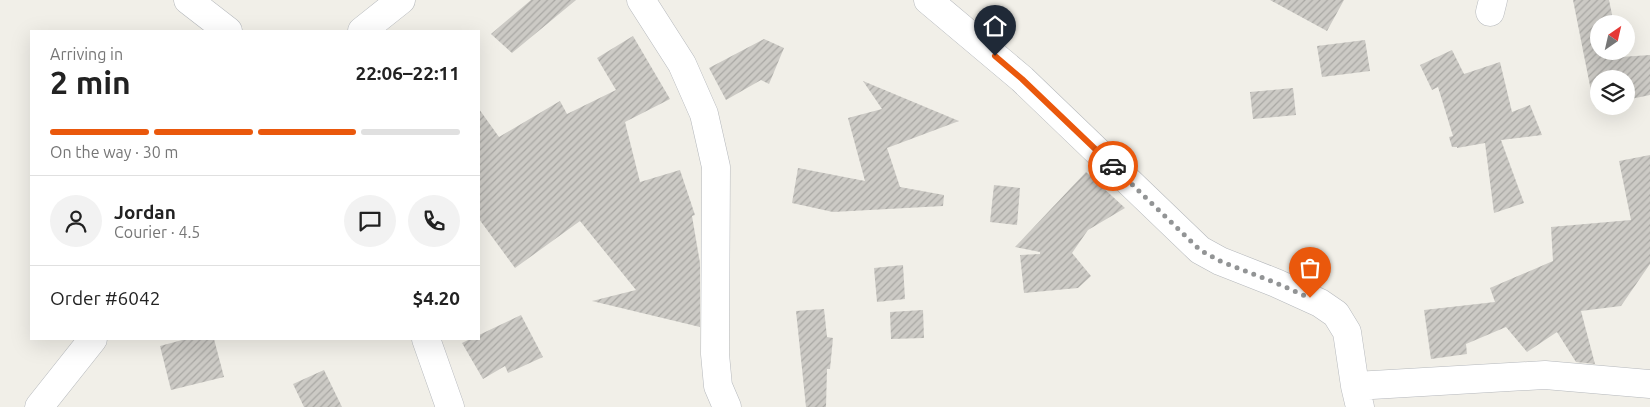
<!DOCTYPE html>
<meta charset="utf-8">
<style>
body{margin:0;font-family:Ubuntu,sans-serif;background:#f2f2f2;color:#222;height:100vh;display:flex;flex-direction:column;font-size:19px;white-space:nowrap}
*{box-sizing:border-box;margin:0}
p{font-size:16px;color:#767676}
.icon{flex:none;width:28px;height:28px;fill:none;stroke:currentColor;stroke-width:2;stroke-linecap:round;stroke-linejoin:round}
.map{position:relative;flex:1;overflow:hidden}
.drawer{position:absolute;left:30px;top:30px;width:450px;height:310px;display:flex;flex-direction:column;background:#fff;border-radius:0px;box-shadow:0 5px 20px #0002}
.drawer>*{flex:none}
.needle{width:32px;rotate:34deg}
.tools{position:absolute;left:1590px;top:15px;display:grid;gap:10px}
.tools a{display:grid;place-items:center;width:45px;height:45px;border-radius:50%;background:#fff;box-shadow:0 5px 20px #0002;font-size:25px}
.pin{position:absolute;display:grid;place-items:center;width:42px;height:42px;color:#fff;margin:-51px -21px;border-radius:50% 50% 50% 0;rotate:-45deg;box-shadow:0 0 5px #0007}
.pin .icon{rotate:45deg}
.courier{position:absolute;display:grid;place-items:center;width:50px;height:50px;margin:-25px;border:4px solid #ea580c;border-radius:50%;background:#fff;color:#222;box-shadow:0 1px 6px #0007}
.headline em{font-style:normal;font-weight:600}
.headline div{display:flex;flex-direction:column-reverse}
.headline{display:flex;align-items:center;justify-content:space-between;height:85px;padding:0 20px}
h1{font-size:32px;font-weight:600;line-height:38px}
.bar{display:grid;grid-template-columns:repeat(4,1fr);gap:8px 5px;align-content:center;height:60px;padding:0 20px}
.bar i{height:6px;border-radius:4px;background:#e0e0e0}
.bar .on{background:#ea580c}
.bar p{grid-column:span 4}
.line{display:flex;align-items:center;gap:12px;padding:0 20px;border-top:1px solid #e0e0e0}
.line div{flex:1}
.round{display:grid;place-items:center;flex:none;width:52px;height:52px;border-radius:26px;background:#f2f2f2}
.map>svg:first-child{display:block}
.building{fill:url(#building-hatch)}
.lines{fill:none;stroke-linecap:round;stroke-linejoin:round}
.minor-casing{stroke:#b5b8bc;stroke-width:29}
.tertiary-casing{stroke:#b5b8bc;stroke-width:29}
.minor{stroke:#fff;stroke-width:28}
.tertiary{stroke:#fff;stroke-width:28}
.done{stroke:#929495;stroke-width:5;stroke-dasharray:0 9}
.route{stroke:#ea580c;stroke-width:6}
</style>
<div class="map">
<svg width="1650" height="407" viewBox="0 0 1650 407">
<defs>
<pattern id="building-hatch" width="6" height="6" patternUnits="userSpaceOnUse" patternTransform="scale(1.25)"><rect width="6" height="6" fill="#cccac5"/><path d="M-1 1l2-2M0 6l6-6M5 7l2-2" fill="none" stroke="#a9a8a4"/></pattern>
</defs>
<rect width="100%" height="100%" fill="#f1efe8"/>
<path class="building" d="M531 0H576L512 53 491 34Z
M1270 0H1344L1327 31Z
M1573 0H1609L1614 24H1599V51H1620L1621 57 1650 55V95L1626 100V79H1599V105L1594 106Z
M633 36 670 99 625 122 640 182 680 170 695 215 692 216 700 263V327L592 301 636 290 580 221 515 268 479 219V109L499 137 560 101 567 114 616 90 597 58Z
M764 39 784 48 769 84 761 80 726 100 709 68Z
M1365 40 1370 71 1322 77 1317 46Z
M1452 50 1464 74 1500 62 1512 112 1530 105 1542 135 1501 140 1524 203 1494 213 1485 143 1457 148V147H1452L1449 137 1453 136 1438 87 1432 90 1420 65Z
M863 81 959 121 887 148 900 187 944 195 943 206 833 212 792 203 798 168 865 181 848 118 882 109Z
M1293 88 1296 115 1253 119 1250 92Z
M1650 155V264L1621 306 1581 311 1595 364 1576 362 1557 332 1527 352 1506 327 1466 344 1467 354 1431 359 1424 310 1495 302 1490 288 1553 261 1551 227 1631 220 1619 161Z
M1086 172 1125 208 1088 230 1072 253 1091 276 1078 288 1024 293 1020 255 1040 254V252L1015 247Z
M994 185 1020 188 1017 225 990 222Z
M903 265 905 299 877 302 874 268Z
M824 309 827 337 833 338 830 369H827L826 407H806L796 311Z
M923 310 924 338 891 339 890 312Z
M521 315 543 357 508 373 505 366 483 379 462 343 470 339H479V335Z
M186 339H214L224 377 171 390 160 346Z
M324 370 342 407H304L293 384Z"/>
<g class="lines">
<g class="minor-casing">
<path id="minor" d="M641 0 682 64 704 114 716 167 715 354 718 386 727 407
M928 0 1022 79 1200 250 1220 261 1276 283 1320 303 1336 314 1347 332 1355 386 1360 407
M1490 12 1493 0
M362 31 401 0
M1355 386 1545 375 1650 384
M39 407 93 339"/>
</g>
<g class="tertiary-casing">
<path id="tertiary" d="M188 0 228 31
M426 339 450 407"/>
</g>
<use href="#minor" class="minor"/>
<use href="#tertiary" class="tertiary"/>
</g>
<g class="lines">
<path class="done" d="M1113 166 1200 250 1220 261 1276 283 1310 298"/>
<path class="route" d="M995 56 1022 79 1113 166"/>
</g>
</svg>
<div class="tools">
<a><svg class="needle" viewBox="-14 -14 28 28"><path d="M0-13l5 13h-10z" fill="#e53935"/><path d="M0 13l5-13h-10z" fill="#767676"/></svg></a>
<a><svg class="icon" aria-label="layers" viewBox="0 0 24 24"><path d="M12 4l9 5-9 5-9-5zM3 14l9 5 9-5"/></svg></a>
</div>
<div class="pin" style="left:1310px;top:298px;background:#ea580c"><svg class="icon" aria-label="bag" viewBox="0 0 24 24"><path d="M5 8h14l-1 12H6zM9 8a3 3 0 0 1 6 0"/></svg></div>
<div class="pin" style="left:995px;top:56px;background:#1f2937"><svg class="icon" aria-label="home" viewBox="0 0 24 24"><path d="M3 11l9-7 9 7M6 9v11h12V9"/></svg></div>
<div class="courier" style="left:1113px;top:166px"><svg class="icon" aria-label="car" viewBox="0 0 24 24"><path d="M5 17H2v-5l4-1 3-4h7l3 4 3 1v5h-3M9 17h6M6 11h13"/><circle cx="7" cy="17" r="2"/><circle cx="17" cy="17" r="2"/></svg></div>
<section class="drawer">
<div class="headline"><div><h1>2 min</h1><p>Arriving in</p></div><em>22:06–22:11</em></div>
<div class="bar"><i class="on"></i><i class="on"></i><i class="on"></i><i></i><p>On the way · 30 m</p></div>
<div class="line" style="height:90px"><a class="round"><svg class="icon" aria-label="person" viewBox="0 0 24 24"><circle cx="12" cy="8" r="4"/><path d="M4 21q1-7 8-7t8 7"/></svg></a><div><b>Jordan</b><p>Courier · 4.5</p></div><a class="round"><svg class="icon" aria-label="chat" viewBox="0 0 24 24"><path d="M4 5h16v11H9l-5 4z"/></svg></a><a class="round"><svg class="icon" aria-label="phone" viewBox="0 0 24 24"><path d="M5 4h4l2 5-3 2q2 4 5 5l2-3 5 2v4C11 20 4 13 5 4z"/></svg></a></div>
<div class="line" style="height:65px"><div>Order #6042</div><b>$4.20</b></div>
</section>
</div>
